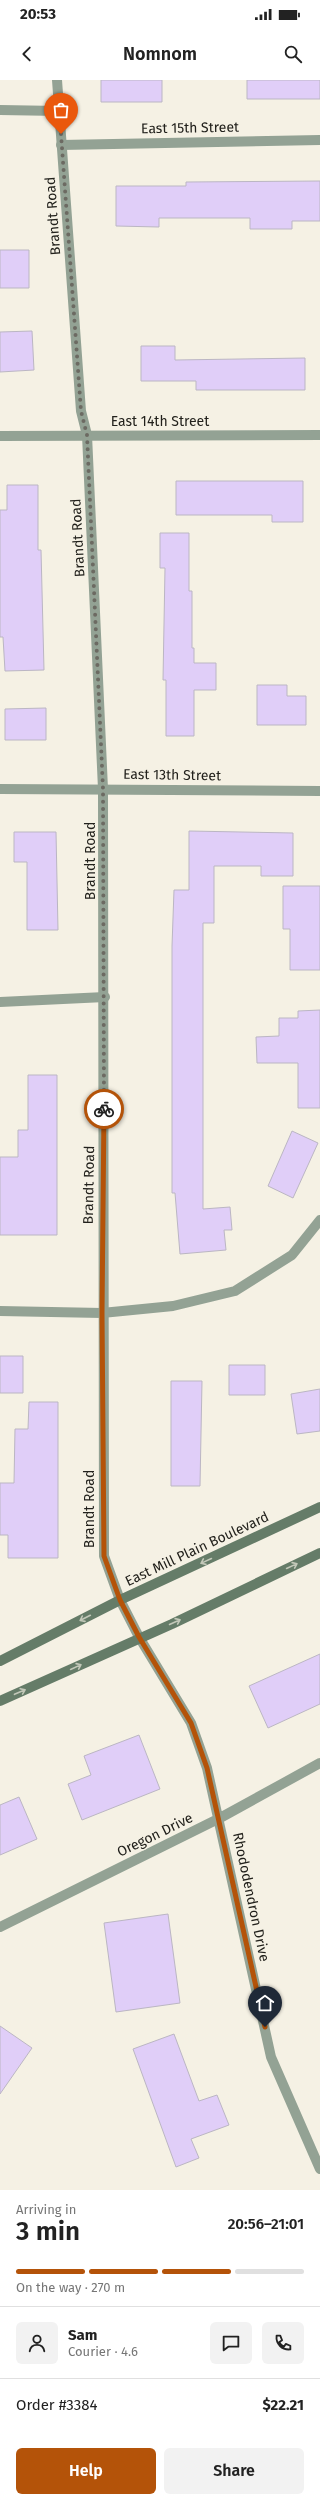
<!DOCTYPE html>
<meta charset="utf-8">
<style>
body{margin:0;font-family:"Fira Sans",sans-serif;background:#f2f2f2;color:#222;height:100vh;display:flex;flex-direction:column;font-size:15px;white-space:nowrap}
*{box-sizing:border-box;margin:0}
p{font-size:13px;color:#767676}
.icon{flex:none;width:22px;height:22px;fill:none;stroke:currentColor;stroke-width:2;stroke-linecap:round;stroke-linejoin:round}
.map{position:relative;height:2110px;overflow:hidden}
.details{display:flex;flex-direction:column;background:#fff;flex:1}
.details>*{flex:none}
.pin{position:absolute;display:grid;place-items:center;width:34px;height:34px;color:#fff;margin:-41px -17px;border-radius:50% 50% 50% 0;rotate:-45deg;box-shadow:0 0 4px #0007}
.pin .icon{rotate:45deg}
.courier{position:absolute;display:grid;place-items:center;width:40px;height:40px;margin:-20px;border:3px solid #b45309;border-radius:50%;background:#fff;color:#222;box-shadow:0 1px 5px #0007}
.headline em{font-style:normal;font-weight:600}
.headline div{display:flex;flex-direction:column-reverse}
.headline{display:flex;align-items:center;justify-content:space-between;height:68px;padding:0 16px}
h1{font-size:26px;font-weight:600;line-height:30px}
.bar{display:grid;grid-template-columns:repeat(4,1fr);gap:6px 4px;align-content:center;height:48px;padding:0 16px}
.bar i{height:5px;border-radius:3px;background:#e0e0e0}
.bar .current{background:#b45309}
.bar p{grid-column:span 4}
.line{display:flex;align-items:center;gap:10px;padding:0 16px;border-top:1px solid #e0e0e0}
.line div{flex:1}
.round{display:grid;place-items:center;flex:none;width:42px;height:42px;border-radius:6px;background:#f2f2f2}
.button{display:flex;gap:8px;margin-top:auto;padding:8px 16px}
.button a{flex:1;height:46px;border-radius:6px;background:#b45309;color:#fff;font-size:16px;font-weight:600;line-height:46px;text-align:center}
.button a+a{background:#f2f2f2;color:#222}
.status{display:flex;justify-content:space-between;align-items:center;height:28px;padding:0 20px;background:#fff;direction:ltr}
.status svg{height:11px;fill:currentColor}
header{display:flex;justify-content:space-between;align-items:center;height:52px;padding:0 16px;background:#fff;font-size:18px;font-weight:600}
.map>svg:first-child{display:block}
.building{fill:#e0cef8;stroke:#bbb6c3}
.lines{fill:none;stroke-linecap:round;stroke-linejoin:round}
.service{stroke:#93a294;stroke-width:10}
.minor{stroke:#93a294;stroke-width:10}
.tertiary{stroke:#93a294;stroke-width:10}
.secondary{stroke:#657c68;stroke-width:10}
.oneway{stroke:#c3c8b9}
.done{stroke:#6c6a62;stroke-width:4;stroke-dasharray:0 7.2}
.route{stroke:#b45309;stroke-width:5}
.labels{text-anchor:middle;dominant-baseline:central;stroke-width:3;stroke-linejoin:round;paint-order:stroke}
.street-label{font-size:14px;fill:#22211c;stroke:#f5f1e4}
</style>
<div class="status"><b>20:53</b><svg viewBox="0 0 49 12"><path d="M0 12V9h3v3zM5 12V6h3v6zM10 12V3h3v9zM15 12V0h3v12zM26 1h20v11H26zM47 4h2v5h-2z"/></svg></div>
<header><svg class="icon" aria-label="back" viewBox="0 0 24 24"><path d="M15 5l-7 7 7 7"/></svg>Nomnom<svg class="icon" aria-label="search" viewBox="0 0 24 24"><circle cx="10" cy="10" r="6"/><path d="M15 15l6 6"/></svg></header>
<div class="map">
<svg width="320" height="2110" viewBox="0 0 320 2110">
<rect width="100%" height="100%" fill="#f5f1e4"/>
<path class="building" d="M101 0H162V22H101Z
M247 0H320V19H247Z
M320 101V141H292V149H250V138H159V147L116 146V106H186V102Z
M0 170H29V208H0Z
M32 251 34 290 0 292V252Z
M141 266H175V280L305 278V310H196V301H141Z
M176 401H303V442H272V435H176Z
M7 405H38V470H41L44 590 5 591 3 557H0V430H7Z
M160 453H189V511H192V568H194V583H216V610H194V656H166V600H163L165 488H160Z
M257 605H287V616H306V645H257Z
M46 628V660H5V629Z
M189 751 293 753V796H261V786H214V843H203V1129L230 1127 232 1150H224L226 1170 180 1174 175 1113H172V866L174 810H189Z
M14 752H56L58 850H27V782H14Z
M283 806H320V890H290V849H283Z
M320 930V1028H298V983H257L256 957 279 956V938H298V931Z
M28 995H57V1155H0V1077H18V1050H28Z
M292 1051 318 1063 293 1118 268 1106Z
M0 1276H23V1313H0Z
M229 1285H265V1315H229Z
M171 1301H202L200 1406H171Z
M320 1309V1351L297 1354 291 1314Z
M29 1322H58V1478H8V1455H0V1403H14L15 1349H28Z
M320 1574V1624L268 1648 249 1606Z
M139 1655 160 1709 82 1740 68 1704 91 1695 84 1676Z
M19 1717 37 1759 0 1775V1725Z
M168 1834 180 1923 116 1932 104 1843Z
M0 1946 32 1968 0 2014Z
M174 1954 199 2021 217 2015 229 2045 191 2059 199 2078 176 2087 133 1969Z"/>
<g class="lines">
<path class="service" d="M0 30 59 31
M0 922 105 917"/>
<path class="minor" d="M61 65 320 60
M0 356 320 355
M0 709 320 711
M102 1233 173 1226 235 1211 292 1175 320 1140
M139 1557 191 1643 207 1688 271 1977 320 2089
M0 1847 220 1738 320 1683"/>
<path class="tertiary" d="M57 0 81 331 87 355 103 709 104 1476 120 1520 139 1557
M0 1231 102 1233"/>
<path class="secondary" d="M0 1581 120 1520 320 1427
M0 1621 172 1544 320 1473"/>
</g>
<defs><path id="oneway-shaft" d="M-6 0H5M1.5-3L5.5 0L1.5 3" fill="none" stroke-width="1.6" stroke-linecap="round" stroke-linejoin="round"/></defs>
<g class="oneway">
<use href="#oneway-shaft" transform="translate(206 1481) rotate(155)"/>
<use href="#oneway-shaft" transform="translate(292 1486) rotate(-25)"/>
<use href="#oneway-shaft" transform="translate(85 1538) rotate(153)"/>
<use href="#oneway-shaft" transform="translate(175 1542) rotate(-24)"/>
<use href="#oneway-shaft" transform="translate(76 1587) rotate(-25)"/>
<use href="#oneway-shaft" transform="translate(20 1612) rotate(-23)"/>
</g>
<g class="lines">
<path class="done" d="M61 54 81 331 87 355 103 709 104 1029"/>
<path class="route" d="M104 1029 102 1233 104 1476 120 1520 139 1557 191 1643 207 1688 265 1947"/>
</g>
<g class="labels">
<g class="street-label">
<text transform="translate(190 48) rotate(-1)">East 15th Street</text>
<text transform="translate(53 136) rotate(-94)">Brandt Road</text>
<text x="160" y="341">East 14th Street</text>
<text transform="translate(78 458) rotate(-93)">Brandt Road</text>
<text transform="translate(172 695) rotate(1)">East 13th Street</text>
<text transform="translate(90 781) rotate(-90)">Brandt Road</text>
<text transform="translate(89 1105) rotate(-89)">Brandt Road</text>
<text transform="translate(89 1429) rotate(-90)">Brandt Road</text>
<text transform="translate(197 1469) rotate(-25)">East Mill Plain Boulevard</text>
<text transform="translate(155 1755) rotate(-26)">Oregon Drive</text>
<text transform="translate(251 1817) rotate(78)">Rhododendron Drive</text>
</g>
</g>
</svg>
<div class="pin" style="left:61px;top:54px;background:#ea580c"><svg class="icon" aria-label="bag" viewBox="0 0 24 24"><path d="M5 8h14l-1 12H6zM9 8a3 3 0 0 1 6 0"/></svg></div>
<div class="pin" style="left:265px;top:1947px;background:#1f2937"><svg class="icon" aria-label="home" viewBox="0 0 24 24"><path d="M3 11l9-7 9 7M6 9v11h12V9"/></svg></div>
<div class="courier" style="left:104px;top:1029px"><svg class="icon" aria-label="bike" viewBox="0 0 24 24"><circle cx="6" cy="16" r="4"/><circle cx="18" cy="16" r="4"/><path d="M6 16l4-8h5l3 8M10 8l3 8H6M13 5h3"/></svg></div>
</div>
<section class="details">
<div class="headline"><div><h1>3 min</h1><p>Arriving in</p></div><em>20:56–21:01</em></div>
<div class="bar"><i class="current"></i><i class="current"></i><i class="current"></i><i></i><p>On the way · 270 m</p></div>
<div class="line" style="height:72px"><a class="round"><svg class="icon" aria-label="person" viewBox="0 0 24 24"><circle cx="12" cy="8" r="4"/><path d="M4 21q1-7 8-7t8 7"/></svg></a><div><b>Sam</b><p>Courier · 4.6</p></div><a class="round"><svg class="icon" aria-label="chat" viewBox="0 0 24 24"><path d="M4 5h16v11H9l-5 4z"/></svg></a><a class="round"><svg class="icon" aria-label="phone" viewBox="0 0 24 24"><path d="M5 4h4l2 5-3 2q2 4 5 5l2-3 5 2v4C11 20 4 13 5 4z"/></svg></a></div>
<div class="line" style="height:52px"><div>Order #3384</div><b>$22.21</b></div>
<div class="button"><a>Help</a><a>Share</a></div>
</section>
